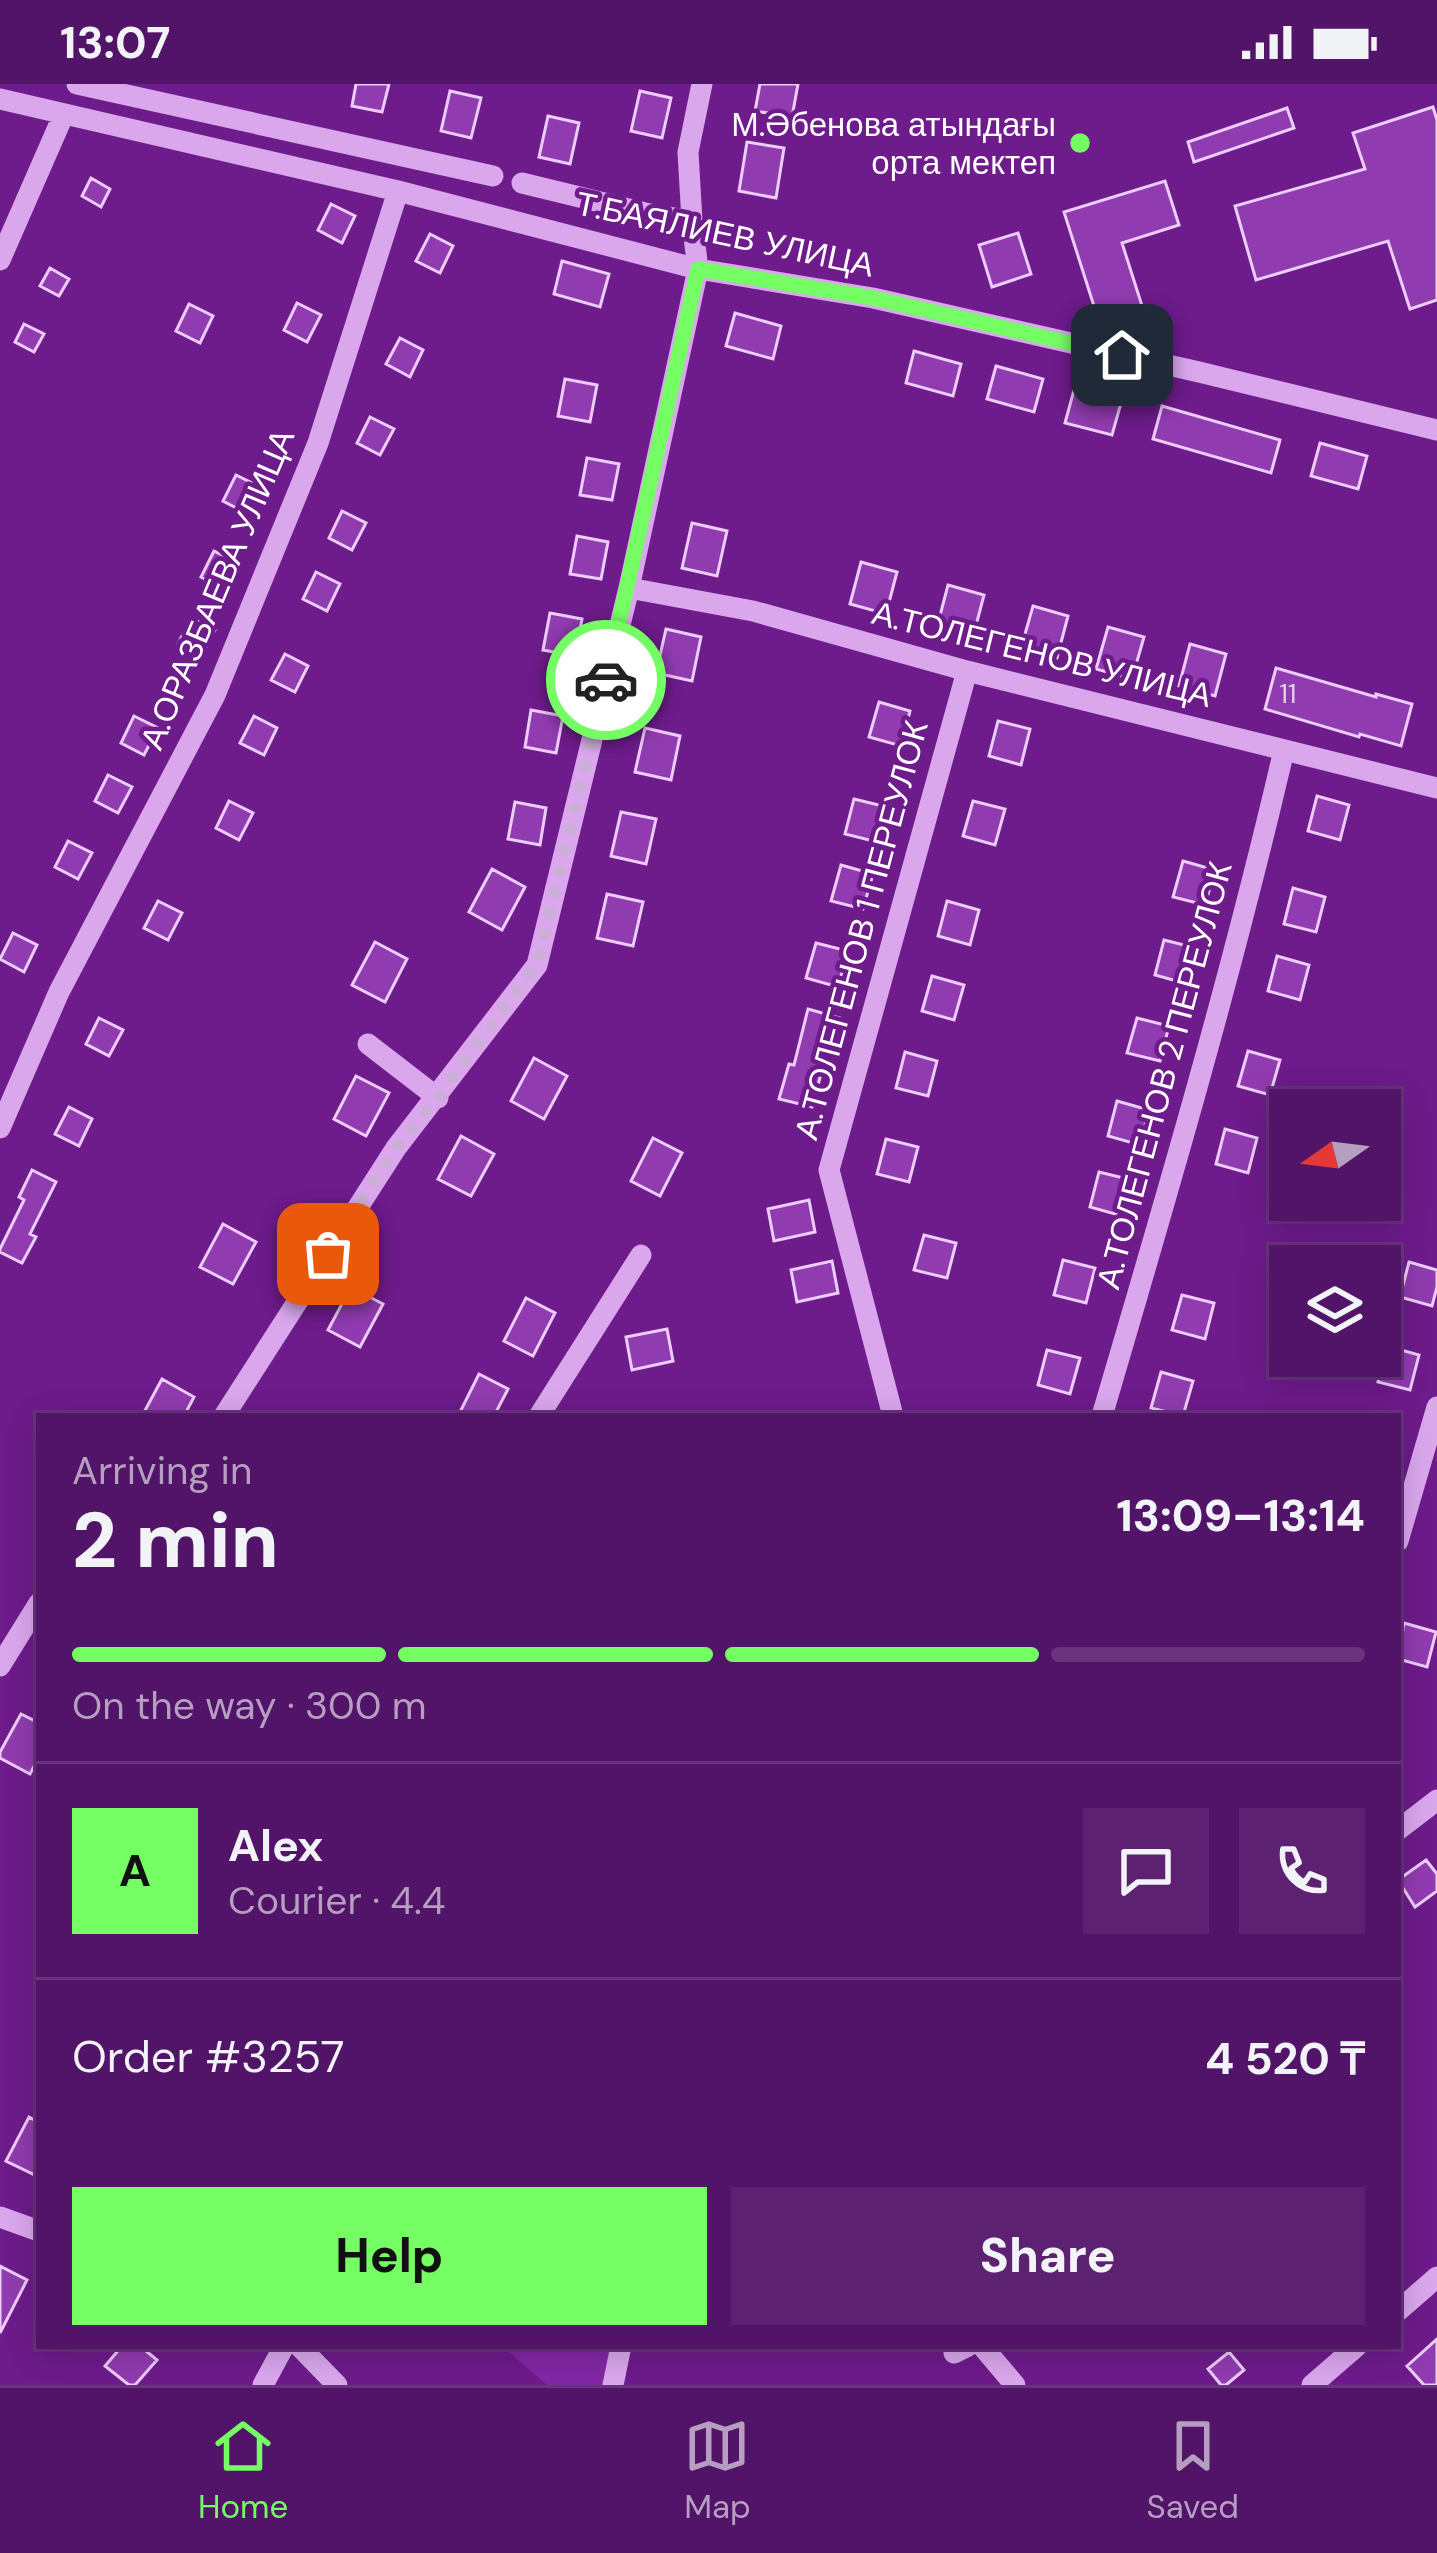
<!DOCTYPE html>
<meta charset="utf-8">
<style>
body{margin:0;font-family:"DM Sans",sans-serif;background:#5c2171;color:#f1f3f6;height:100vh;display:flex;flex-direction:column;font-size:45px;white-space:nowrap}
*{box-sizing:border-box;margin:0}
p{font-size:39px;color:#b59ec0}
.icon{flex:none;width:66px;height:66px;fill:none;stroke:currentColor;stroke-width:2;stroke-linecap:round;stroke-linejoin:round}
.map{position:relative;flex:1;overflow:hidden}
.panel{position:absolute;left:36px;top:1329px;width:1365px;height:936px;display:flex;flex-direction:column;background:#521468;border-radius:0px;box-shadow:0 6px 30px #0003,0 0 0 3px #68337c}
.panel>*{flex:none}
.needle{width:78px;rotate:256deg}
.fabs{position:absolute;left:1269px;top:1005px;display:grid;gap:24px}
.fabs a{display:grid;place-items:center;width:132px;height:132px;border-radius:0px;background:#521468;box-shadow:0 6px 30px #0003,0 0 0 3px #68337c;font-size:60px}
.pin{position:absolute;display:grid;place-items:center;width:102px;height:102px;color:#fff;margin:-51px;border-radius:24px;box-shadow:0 6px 18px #0006}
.courier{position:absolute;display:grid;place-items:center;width:120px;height:120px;margin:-60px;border:9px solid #75fe64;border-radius:50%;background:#fff;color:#222;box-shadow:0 3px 15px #0007}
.headline em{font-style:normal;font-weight:800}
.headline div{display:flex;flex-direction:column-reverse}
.headline{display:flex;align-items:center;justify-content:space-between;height:204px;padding:0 36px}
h1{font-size:78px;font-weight:800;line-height:90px}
.bar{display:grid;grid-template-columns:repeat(4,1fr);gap:18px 12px;align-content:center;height:144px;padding:0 36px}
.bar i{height:15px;border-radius:9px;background:#68337c}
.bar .on{background:#75fe64}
.bar p{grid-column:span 4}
.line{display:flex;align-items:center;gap:30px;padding:0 36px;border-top:3px solid #68337c}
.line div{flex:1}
.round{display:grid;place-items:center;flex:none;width:126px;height:126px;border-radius:0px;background:#5c2171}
.action{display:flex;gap:24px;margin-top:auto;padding:24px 36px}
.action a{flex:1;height:138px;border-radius:0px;background:#75fe64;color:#111;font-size:48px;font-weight:800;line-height:138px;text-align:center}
.action a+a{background:#5c2171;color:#f1f3f6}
.status{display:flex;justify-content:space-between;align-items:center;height:84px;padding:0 60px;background:#521468;direction:ltr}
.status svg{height:33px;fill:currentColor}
.menu{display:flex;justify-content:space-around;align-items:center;height:168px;border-top:3px solid #68337c;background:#521468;font-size:33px;color:#b59ec0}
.menu a{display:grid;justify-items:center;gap:6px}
.menu .on{color:#75fe64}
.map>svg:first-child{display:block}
.green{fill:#8327a6}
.building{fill:#913bb0;stroke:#edccf9;stroke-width:3}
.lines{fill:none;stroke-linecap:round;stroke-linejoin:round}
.minor{stroke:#daa7ed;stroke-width:21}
.done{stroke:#ccafd6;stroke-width:12;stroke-dasharray:0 21.6}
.route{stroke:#75fe64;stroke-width:15}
.poi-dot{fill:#75fe64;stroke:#6e1b8b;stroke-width:4.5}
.labels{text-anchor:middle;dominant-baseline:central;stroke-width:9;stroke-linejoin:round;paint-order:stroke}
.number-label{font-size:27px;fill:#e4ceeb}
.poi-label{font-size:33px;fill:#fff;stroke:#6e1b8b;text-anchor:end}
.street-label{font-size:33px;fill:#fff;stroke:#6e1b8b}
</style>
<div class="status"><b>13:07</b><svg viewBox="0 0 49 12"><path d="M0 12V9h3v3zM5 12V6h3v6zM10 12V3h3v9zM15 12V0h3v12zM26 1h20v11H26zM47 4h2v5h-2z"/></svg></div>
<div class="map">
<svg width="1437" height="2301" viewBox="0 0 1437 2301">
<rect width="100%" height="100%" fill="#6e1b8b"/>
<path class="green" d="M502 2262H616L607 2301H547Z"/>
<path class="building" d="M356 0H389L382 28 352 22Z
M760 0H798L792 33 755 27Z
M450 7 481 14 471 54 441 47Z
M640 7 671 14 662 54 631 47Z
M1433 23 1437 36V216L1410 225 1388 157 1256 196 1235 122 1365 85 1353 49Z
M1287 24 1294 44 1194 78 1188 58Z
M548 32 579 39 570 80 539 73Z
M747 58 784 64 776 114 739 107Z
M91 94 110 105 101 123 82 112Z
M1165 97 1179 141 1122 159 1144 228 1100 241 1064 128Z
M331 120 355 132 342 159 318 146Z
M1018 149 1031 190 992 203 979 161Z
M430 150 453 162 440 189 416 177Z
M562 177 609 190 600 223 554 210Z
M50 184 69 195 59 212 40 202Z
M297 219 321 231 307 258 284 246Z
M189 220 213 232 200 259 176 247Z
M735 229 781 242 773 275 726 262Z
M24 240 44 250 34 268 15 258Z
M400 254 423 266 410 293 386 280Z
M914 267 961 280 953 312 906 299Z
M996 282 1043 295 1034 328 987 315Z
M565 295 597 301 590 338 558 332Z
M1074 306 1121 319 1112 351 1065 339Z
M1162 322 1280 356 1271 389 1153 355Z
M370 333 394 345 380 371 357 359Z
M1320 359 1367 372 1358 405 1311 392Z
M587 374 619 380 612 416 580 411Z
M236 391 260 403 246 429 223 417Z
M342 427 366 439 352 466 329 454Z
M692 439 727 447 717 492 682 484Z
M577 452 608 458 601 495 570 490Z
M214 467 238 479 224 505 201 493Z
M861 478 897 488 886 530 850 520Z
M316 488 340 500 327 527 303 515Z
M948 501 984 511 973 553 937 543Z
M1033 522 1068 532 1057 574 1021 564Z
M550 529 582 535 575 572 543 566Z
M191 534 215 546 201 573 178 560Z
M1108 543 1144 553 1132 595 1096 585Z
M666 545 701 553 692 597 656 589Z
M1190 560 1226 570 1215 612 1179 602Z
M285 570 308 582 295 608 271 596Z
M1276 584 1376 613V610L1412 620 1401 662 1360 650 1359 653 1265 625Z
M879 618 910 627 901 662 869 653Z
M531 626 563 632 556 669 525 663Z
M134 632 158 644 144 671 121 659Z
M254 632 277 644 264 671 240 659Z
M998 637 1030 645 1021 681 989 672Z
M645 644 680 652 671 696 635 688Z
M108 691 132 703 118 729 95 717Z
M1317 712 1349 721 1340 756 1308 747Z
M854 715 887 723 877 758 845 750Z
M229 717 253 729 239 756 216 744Z
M973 717 1005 725 995 761 963 752Z
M515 718 546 724 540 761 508 755Z
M621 728 656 735 646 780 611 772Z
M68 757 92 769 78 795 55 783Z
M1183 777 1215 786 1205 821 1173 813Z
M841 781 873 790 863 825 831 817Z
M492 785 525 803 502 846 469 828Z
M1293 804 1325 813 1316 848 1284 840Z
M607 810 643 818 633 862 597 854Z
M158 817 182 829 168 856 144 844Z
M947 817 979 826 970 861 938 852Z
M13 849 37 861 24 888 0 875Z
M1164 856 1196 864 1187 900 1155 891Z
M375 858 407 875 385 918 352 901Z
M816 859 848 867 838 903 806 894Z
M1277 872 1309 881 1300 916 1268 907Z
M932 892 964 901 954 936 922 927Z
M808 925 840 934 831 969 827 968 812 1023 779 1015 789 980 794 981Z
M99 934 123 946 109 972 86 960Z
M1137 934 1169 942 1160 977 1127 969Z
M1248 967 1280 976 1270 1011 1238 1002Z
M905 968 937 977 928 1012 896 1004Z
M534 974 567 992 544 1035 511 1017Z
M356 992 389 1009 366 1052 334 1035Z
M1117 1017 1149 1026 1140 1061 1108 1052Z
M69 1023 92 1035 79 1062 55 1050Z
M1225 1045 1257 1054 1248 1089 1216 1080Z
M461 1052 494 1070 471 1112 438 1095Z
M653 1054 682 1069 660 1112 631 1097Z
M886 1055 918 1063 909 1098 877 1090Z
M32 1086 56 1098 30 1150 36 1153 22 1179 0 1168V1165L24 1116 19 1113Z
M1099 1088 1132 1096 1122 1132 1090 1123Z
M809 1116 815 1148 774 1157 768 1125Z
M223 1140 256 1158 233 1200 200 1183Z
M924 1151 956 1159 947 1194 914 1186Z
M1063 1176 1095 1184 1086 1219 1054 1211Z
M832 1177 838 1209 797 1218 791 1186Z
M1409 1178 1437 1186V1203L1432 1222 1400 1213Z
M351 1203 383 1220 360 1263 328 1246Z
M1182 1211 1214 1219 1205 1255 1172 1246Z
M526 1214 555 1229 533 1272 504 1257Z
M667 1245 673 1277 632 1286 626 1253Z
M1387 1262 1419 1271 1410 1306 1378 1298Z
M1047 1266 1080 1274 1070 1310 1038 1301Z
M1161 1288 1193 1297 1183 1332 1151 1324Z
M479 1290 508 1305 494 1332H458Z
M162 1295 194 1313 184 1332H142Z
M1404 1539 1436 1548 1427 1583 1398 1575Z
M21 1630 39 1639V1673L30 1690 0 1674V1668Z
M1426 1776 1437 1790V1807L1415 1823 1398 1796Z
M29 2033 39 2039V2093L6 2077Z
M0 2182 27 2196 0 2249Z
M1437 2255V2301H1424L1407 2282Z
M122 2262H140L157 2276 135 2301H129L105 2282Z
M1229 2268 1244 2286 1226 2301H1221L1208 2285Z"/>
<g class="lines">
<path class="minor" d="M77 0 493 92
M0 15 398 107 698 185 873 214 1199 288 1437 346
M522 99 645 129 692 137
M0 176 63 32
M629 504 753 527 967 587 1437 704
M368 960 438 1014
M0 1044 59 908 215 611 318 359 398 107
M224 1332 396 1064 537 881 629 504 698 185 692 137 688 68 702 0
M539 1332 641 1171
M893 1332 829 1086 967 587
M1102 1332C1167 1111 1232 890 1284 666
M1398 1457 1437 1323
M0 1582 39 1519
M1398 1746 1437 1716
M0 2133 39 2147
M1398 2227 1437 2193
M299 2262 337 2301
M982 2262 1015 2301
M954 2269 968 2262
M263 2301 284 2262
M613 2301 621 2262
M1312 2301 1357 2262"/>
</g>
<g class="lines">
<path class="done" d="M328 1170 396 1064 438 1014 537 880 606 596"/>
<path class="route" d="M606 596 698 185 873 214 1122 271"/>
</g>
<circle class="poi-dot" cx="1080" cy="59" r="12"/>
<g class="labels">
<g class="number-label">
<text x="1288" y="609">11</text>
</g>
<g class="poi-label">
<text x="1056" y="40">М.Әбенова атындағы<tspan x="1056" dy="38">орта мектеп</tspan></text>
</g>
<g class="street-label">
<text transform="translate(725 150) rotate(12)">Т.БАЯЛИЕВ УЛИЦА</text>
<text transform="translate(217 505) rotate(-67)">А.ОРАЗБАЕВА УЛИЦА</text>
<text transform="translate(1042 570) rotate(14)">А.ТОЛЕГЕНОВ УЛИЦА</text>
<text transform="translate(861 846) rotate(-75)">А.ТОЛЕГЕНОВ 1 ПЕРЕУЛОК</text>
<text transform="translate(1164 991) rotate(-75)">А.ТОЛЕГЕНОВ 2 ПЕРЕУЛОК</text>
</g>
</g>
</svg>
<div class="fabs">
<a><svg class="needle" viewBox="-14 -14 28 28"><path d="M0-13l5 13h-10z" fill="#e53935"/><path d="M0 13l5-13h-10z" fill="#b59ec0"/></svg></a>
<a><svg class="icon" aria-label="layers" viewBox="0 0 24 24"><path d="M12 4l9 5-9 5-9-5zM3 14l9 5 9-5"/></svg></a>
</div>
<div class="pin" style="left:328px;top:1170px;background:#ea580c"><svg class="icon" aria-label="bag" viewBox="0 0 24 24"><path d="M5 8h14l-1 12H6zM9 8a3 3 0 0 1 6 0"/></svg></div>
<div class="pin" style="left:1122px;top:271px;background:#1f2937"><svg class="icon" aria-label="home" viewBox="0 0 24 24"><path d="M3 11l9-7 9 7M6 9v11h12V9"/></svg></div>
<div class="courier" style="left:606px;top:596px"><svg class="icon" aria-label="car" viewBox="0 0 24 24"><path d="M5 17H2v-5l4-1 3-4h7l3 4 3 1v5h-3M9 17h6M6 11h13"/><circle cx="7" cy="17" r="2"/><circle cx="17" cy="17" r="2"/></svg></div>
<section class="panel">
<div class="headline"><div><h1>2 min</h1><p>Arriving in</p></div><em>13:09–13:14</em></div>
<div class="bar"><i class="on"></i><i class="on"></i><i class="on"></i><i></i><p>On the way · 300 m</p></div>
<div class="line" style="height:216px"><b class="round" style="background:#75fe64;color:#111">A</b><div><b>Alex</b><p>Courier · 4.4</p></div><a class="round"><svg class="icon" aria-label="chat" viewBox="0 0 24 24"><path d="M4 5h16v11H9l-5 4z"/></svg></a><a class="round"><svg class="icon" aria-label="phone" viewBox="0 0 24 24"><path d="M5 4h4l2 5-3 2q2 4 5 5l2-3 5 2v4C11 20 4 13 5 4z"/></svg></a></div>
<div class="line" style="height:156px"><div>Order #3257</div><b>4 520 ₸</b></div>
<div class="action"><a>Help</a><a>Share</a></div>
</section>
</div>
<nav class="menu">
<a class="on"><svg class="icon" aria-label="home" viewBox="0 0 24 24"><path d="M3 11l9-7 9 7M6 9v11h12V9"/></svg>Home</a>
<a><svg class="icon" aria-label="map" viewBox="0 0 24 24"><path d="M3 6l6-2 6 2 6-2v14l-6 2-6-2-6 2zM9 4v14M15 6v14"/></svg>Map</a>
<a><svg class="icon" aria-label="saved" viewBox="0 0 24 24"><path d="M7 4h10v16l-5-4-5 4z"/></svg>Saved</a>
</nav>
